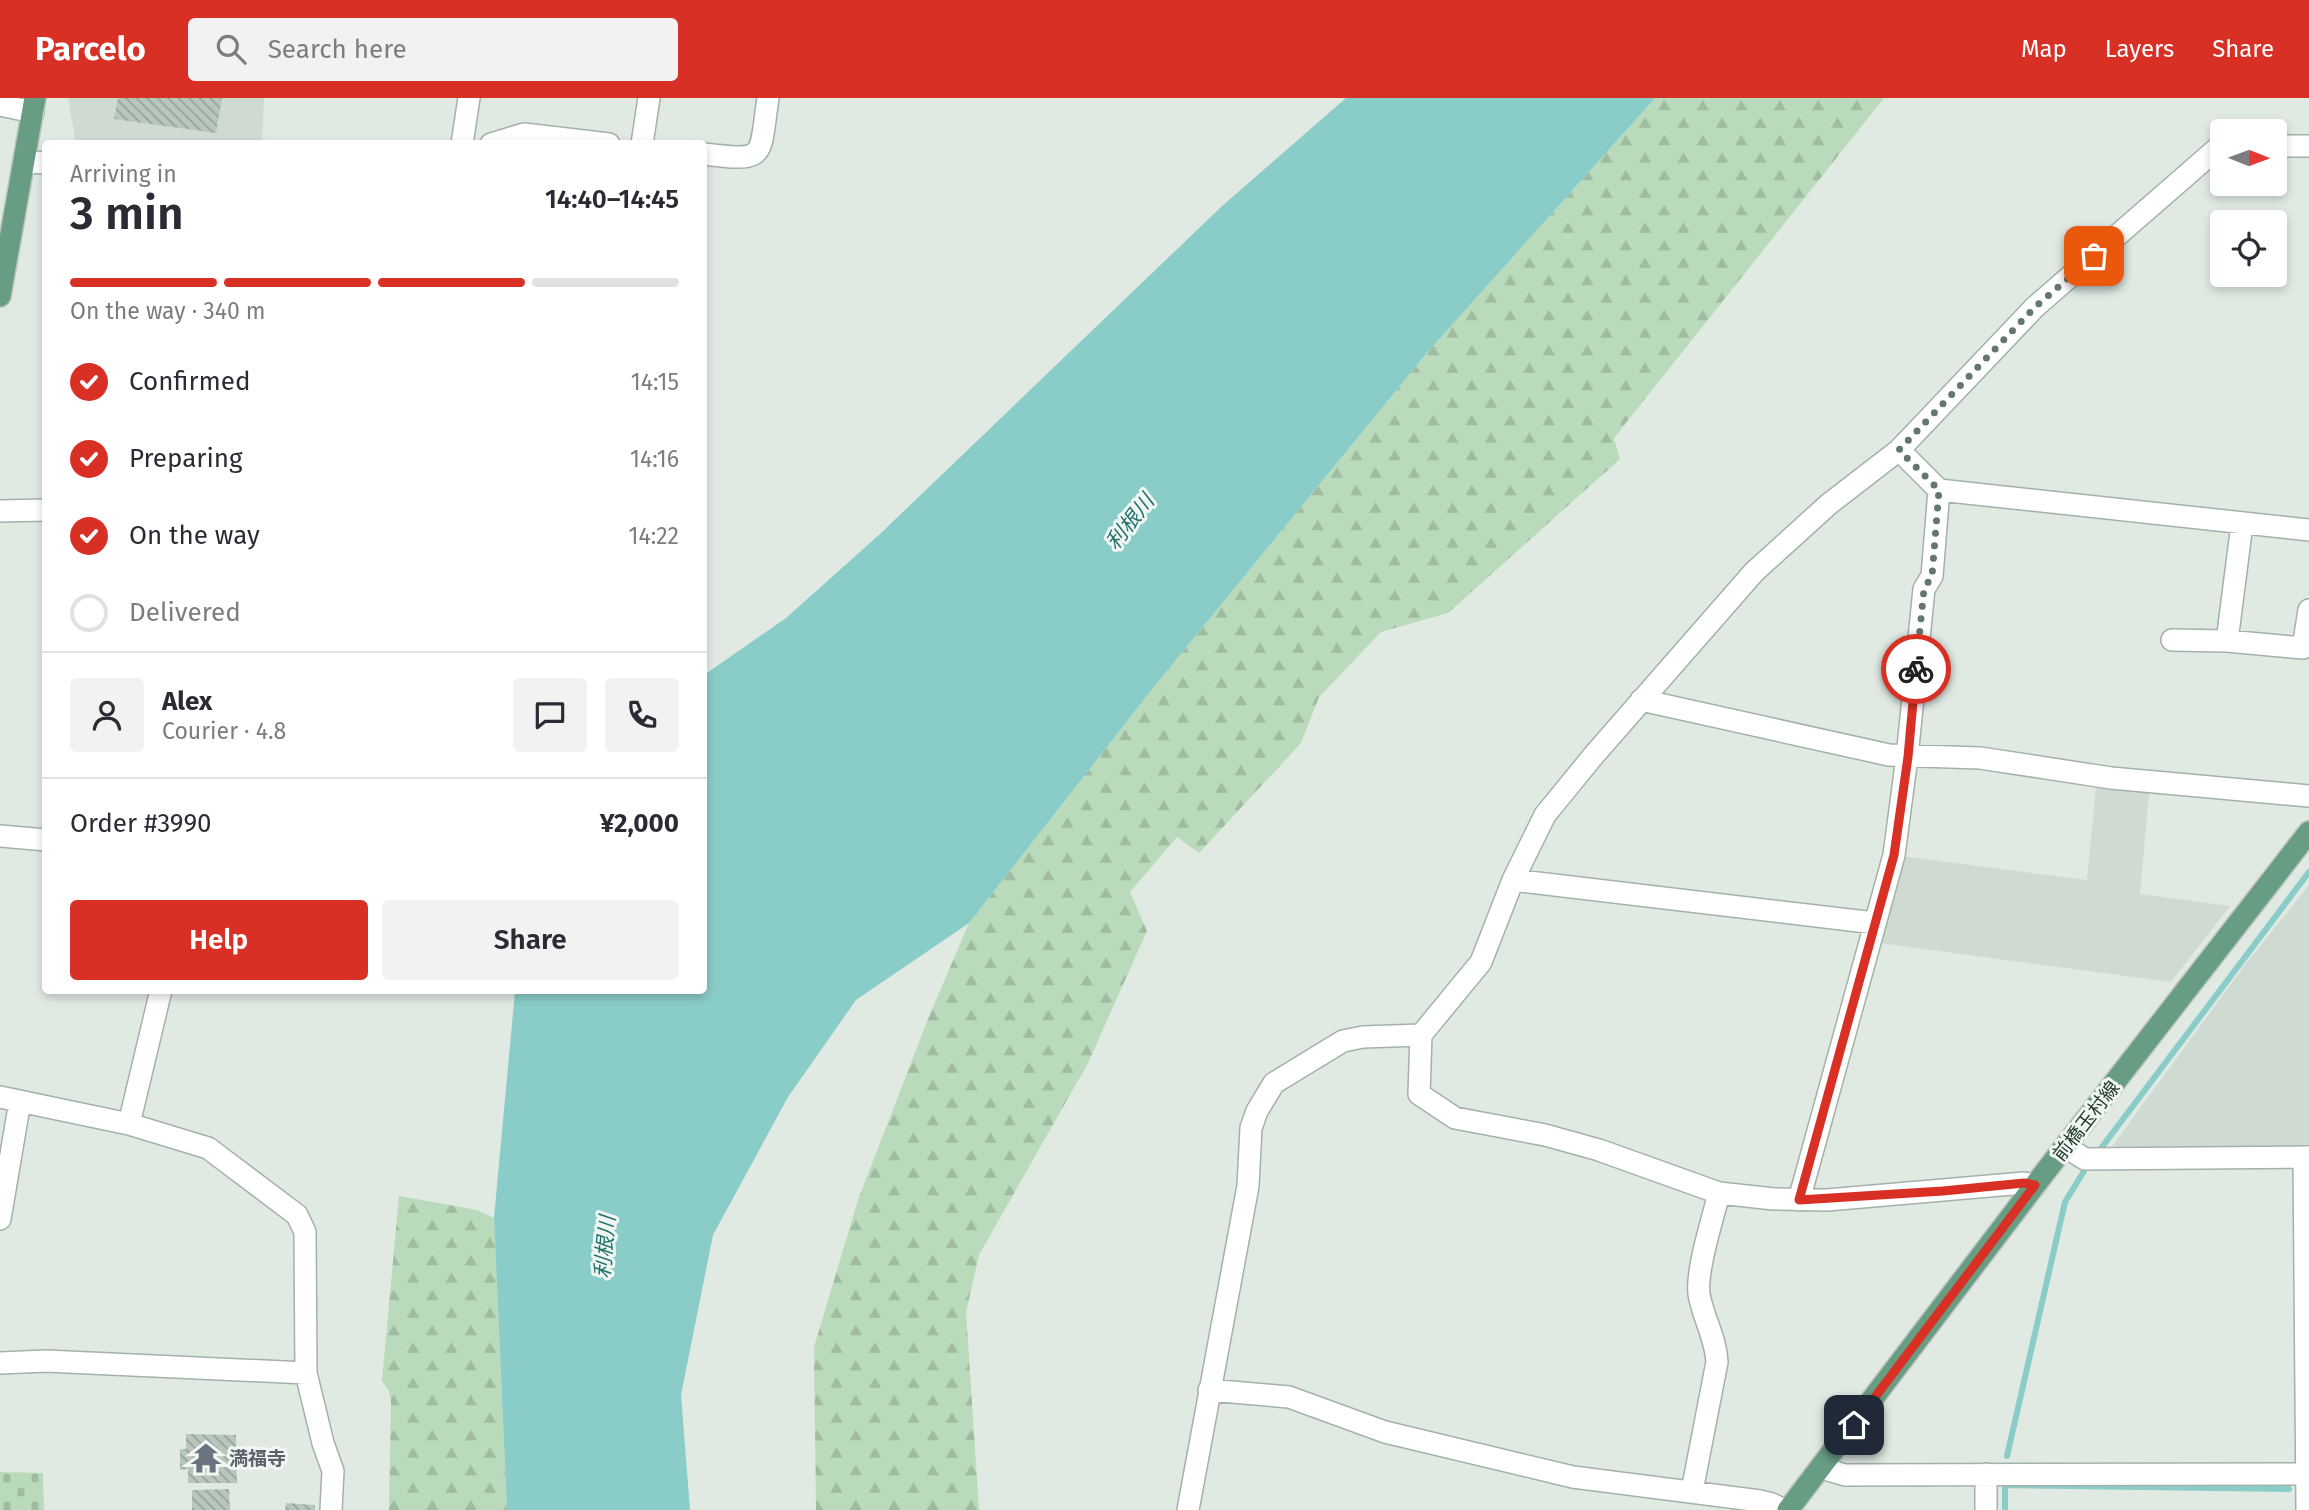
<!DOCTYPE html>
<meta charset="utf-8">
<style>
body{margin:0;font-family:"Fira Sans","Noto Sans JP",sans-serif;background:#f2f2f3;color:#2b2b33;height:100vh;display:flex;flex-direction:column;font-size:26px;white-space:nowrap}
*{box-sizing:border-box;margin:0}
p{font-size:23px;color:#7c7c81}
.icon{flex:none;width:38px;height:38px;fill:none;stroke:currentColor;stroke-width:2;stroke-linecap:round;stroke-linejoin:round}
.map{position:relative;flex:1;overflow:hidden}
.sheet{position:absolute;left:42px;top:42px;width:665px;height:854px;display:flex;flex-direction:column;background:#fff;border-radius:7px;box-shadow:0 4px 10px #0003}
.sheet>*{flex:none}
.needle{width:46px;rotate:91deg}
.buttons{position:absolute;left:2210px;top:21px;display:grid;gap:14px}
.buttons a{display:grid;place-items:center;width:77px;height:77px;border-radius:7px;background:#fff;box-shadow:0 4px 10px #0003;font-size:35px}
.pin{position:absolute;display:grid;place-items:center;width:60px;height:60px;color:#fff;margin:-30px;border-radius:14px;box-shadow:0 4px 10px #0006}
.courier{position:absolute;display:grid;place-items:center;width:70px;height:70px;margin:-35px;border:5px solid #d93025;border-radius:50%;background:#fff;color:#222;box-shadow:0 2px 9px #0007}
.summary em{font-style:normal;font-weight:600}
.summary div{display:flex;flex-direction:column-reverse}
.summary{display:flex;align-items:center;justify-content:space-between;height:119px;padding:0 28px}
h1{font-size:46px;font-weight:600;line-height:52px}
.bar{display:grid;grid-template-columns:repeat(4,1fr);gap:10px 7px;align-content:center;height:84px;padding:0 28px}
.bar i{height:9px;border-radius:5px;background:#e1e1e2}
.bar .current{background:#d93025}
.bar p{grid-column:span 4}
.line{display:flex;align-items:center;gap:18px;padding:0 28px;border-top:2px solid #e1e1e2}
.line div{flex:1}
.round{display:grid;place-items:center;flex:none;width:74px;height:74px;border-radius:7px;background:#f2f2f3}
ol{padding:0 28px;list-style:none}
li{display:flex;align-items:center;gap:21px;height:77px}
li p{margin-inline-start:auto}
li .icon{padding:7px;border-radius:50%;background:#d93025;color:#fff;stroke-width:4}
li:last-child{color:#7c7c81}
li i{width:38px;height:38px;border:4px solid #e1e1e2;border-radius:50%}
.primary-button{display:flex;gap:14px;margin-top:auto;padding:14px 28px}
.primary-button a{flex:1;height:80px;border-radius:7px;background:#d93025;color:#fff;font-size:28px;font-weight:600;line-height:80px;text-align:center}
.primary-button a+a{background:#f2f2f3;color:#2b2b33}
header{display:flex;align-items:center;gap:42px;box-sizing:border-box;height:98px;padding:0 35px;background:#d93025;color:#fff}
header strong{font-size:33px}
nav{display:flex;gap:38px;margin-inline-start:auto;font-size:24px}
.search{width:490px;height:63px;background:#f2f2f3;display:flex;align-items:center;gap:18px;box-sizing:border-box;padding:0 24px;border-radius:7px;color:#7c7c81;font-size:26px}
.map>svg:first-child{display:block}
.built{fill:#cedad2}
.forest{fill:url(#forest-firs)}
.cemetery{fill:url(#cemetery-stones)}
.water{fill:#8accc7}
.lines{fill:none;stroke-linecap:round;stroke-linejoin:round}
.stream{stroke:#8accc7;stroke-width:6}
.building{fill:url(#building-back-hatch)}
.minor-casing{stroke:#a3b1a9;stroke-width:24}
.major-casing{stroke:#bdc4c0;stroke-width:24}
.minor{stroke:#fff;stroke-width:21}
.major{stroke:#679d82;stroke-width:21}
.done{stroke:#64776d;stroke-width:7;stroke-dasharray:0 12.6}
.route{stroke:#d93025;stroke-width:9}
.labels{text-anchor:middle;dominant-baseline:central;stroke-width:6;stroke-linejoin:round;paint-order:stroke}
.street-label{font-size:19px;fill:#22392d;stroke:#f0f7f2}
.worship-label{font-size:19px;font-weight:bold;fill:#5b616d;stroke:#f0f7f2;text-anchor:start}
.water-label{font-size:21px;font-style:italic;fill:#1f716c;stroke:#f0f7f2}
</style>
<header>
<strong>Parcelo</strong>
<div class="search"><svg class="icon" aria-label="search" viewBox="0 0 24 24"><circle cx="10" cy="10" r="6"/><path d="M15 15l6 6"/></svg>Search here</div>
<nav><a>Map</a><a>Layers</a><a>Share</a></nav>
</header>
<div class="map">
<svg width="2309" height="1412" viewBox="0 0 2309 1412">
<defs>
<pattern id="forest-firs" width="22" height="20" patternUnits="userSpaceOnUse" patternTransform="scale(1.75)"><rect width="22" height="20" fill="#b9dabb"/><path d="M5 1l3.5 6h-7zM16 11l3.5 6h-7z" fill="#9fbca1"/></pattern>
<pattern id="cemetery-stones" width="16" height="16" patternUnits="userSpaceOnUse" patternTransform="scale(1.75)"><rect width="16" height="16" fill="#b9dabb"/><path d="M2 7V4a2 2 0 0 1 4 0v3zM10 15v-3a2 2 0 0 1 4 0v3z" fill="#9fbca1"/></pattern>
<pattern id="building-back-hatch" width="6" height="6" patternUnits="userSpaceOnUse" patternTransform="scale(1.75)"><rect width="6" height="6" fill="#b8c7be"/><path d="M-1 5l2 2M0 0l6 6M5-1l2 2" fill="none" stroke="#95a39b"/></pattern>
</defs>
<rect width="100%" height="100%" fill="#e0eae3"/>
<path class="built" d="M68 0H264L262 45H76Z
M2096 689 2149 695 2140 796 2230 808 2171 884 1879 845 1901 758 2087 782Z
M2309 787V1050H2111L2244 868Z"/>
<path class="forest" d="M1655 0H1884L1614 340 1620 361 1448 515 1381 534 1319 599 1301 645 1199 755 1177 739 1130 794 1147 833 1088 965 979 1157 966 1214 979 1412H816L814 1249 858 1102 928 921 969 825 1157 585 1426 256Z
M399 1098 477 1112 494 1120 507 1412H389L391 1304 389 1293 382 1283Z"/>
<path class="cemetery" d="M0 1374 43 1375 44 1412H0Z"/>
<path class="water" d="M1346 0H1655L1426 256 1157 585 969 825 856 902 788 999 713 1137 681 1297 690 1412H507L494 1120 515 893 704 892V577L786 520 880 436 1221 109Z"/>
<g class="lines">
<path class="stream" d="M2099 1053 2309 774
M2007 1358 2065 1104 2084 1073
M2005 1412V1387L2289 1391"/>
</g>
<path class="building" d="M118 0H222L216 35 114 21Z
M186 1336 236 1337 237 1385H188V1371L180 1372V1351H186Z
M229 1391 230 1412H192V1392Z
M286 1405 315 1407V1412H285Z"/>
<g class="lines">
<g class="minor-casing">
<path id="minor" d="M0 7 33 14
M462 46 469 0
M491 46 524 36 609 46
M642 46 649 0
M2275 48H2309
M704 56C768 64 759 60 768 0
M24 64 46 65
M1899 352 1939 392 2309 432
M0 413 46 412
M2172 542 2227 543 2303 550 2309 512
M2227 543 2242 426
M1641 602 1889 657 1980 660 2111 680 2309 698
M0 738 46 742
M1513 782 1875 825
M0 999 129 1026 208 1050 297 1117 305 1134 306 1275 323 1345 333 1373 331 1412
M129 1026 161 892
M2066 1049 2085 1061 2309 1059
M2304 1059 2307 1412
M2035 1087 2024 1085 1827 1102 1774 1101 1719 1095 1599 1052 1545 1037 1455 1020 1419 996 1421 937 1481 864 1513 782 1545 717 1594 657 1754 474 1829 406 1899 352 2035 209 2220 48H2222
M1799 1102 1894 757 1907 659 1924 491 1932 478 1939 392
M0 1121 20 1003
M0 1265 46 1263 306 1275
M1209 1292 1289 1299 1385 1334 1573 1379 1760 1403 1772 1406 1783 1412
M1821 1370 1845 1377 2306 1376
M1986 1376V1412
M1692 1393 1717 1264C1716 1240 1703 1220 1699 1196 1696 1172 1713 1120 1719 1095
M1188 1412 1248 1088 1251 1030 1257 1013 1274 985 1343 943 1363 939 1421 937"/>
</g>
<g class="major-casing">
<path id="major" d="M0 198 35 0
M1788 1412 2035 1087 2309 734"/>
</g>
<use href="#minor" class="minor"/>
<use href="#major" class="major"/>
</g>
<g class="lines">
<path class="done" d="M1916 571 1924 491 1932 478 1939 392 1899 352 2035 209 2094 158"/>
<path class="route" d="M1854 1327 2035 1087 2024 1085 1943 1093 1799 1102 1894 757 1908 659 1916 571"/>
</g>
<defs>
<g id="temple-bare" transform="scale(2.415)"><path d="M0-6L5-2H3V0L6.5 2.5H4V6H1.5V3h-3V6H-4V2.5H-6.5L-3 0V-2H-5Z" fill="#6b7280" stroke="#f0f7f2" stroke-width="2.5" paint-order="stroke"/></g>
</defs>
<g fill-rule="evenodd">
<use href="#temple-bare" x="206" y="1360"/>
</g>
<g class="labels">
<g class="street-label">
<text transform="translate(2086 1023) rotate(-52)">前橋玉村線</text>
</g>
<g class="worship-label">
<text x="229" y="1360">満福寺</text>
</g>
<g class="water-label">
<text transform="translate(1130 424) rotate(-52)">利根川</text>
<text transform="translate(605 1149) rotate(-85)">利根川</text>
</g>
</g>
</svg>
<div class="buttons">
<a><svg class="needle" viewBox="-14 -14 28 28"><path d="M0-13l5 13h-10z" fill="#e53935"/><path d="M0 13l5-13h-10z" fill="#7c7c81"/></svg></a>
<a><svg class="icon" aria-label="locate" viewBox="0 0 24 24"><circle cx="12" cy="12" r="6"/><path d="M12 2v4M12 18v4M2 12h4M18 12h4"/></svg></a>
</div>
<div class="pin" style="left:2094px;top:158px;background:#ea580c"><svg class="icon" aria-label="bag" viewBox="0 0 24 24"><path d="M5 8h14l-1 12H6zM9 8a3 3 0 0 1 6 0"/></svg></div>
<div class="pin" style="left:1854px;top:1327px;background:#1f2937"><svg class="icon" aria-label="home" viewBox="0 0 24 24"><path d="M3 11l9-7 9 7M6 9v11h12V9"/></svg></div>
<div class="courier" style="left:1916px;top:571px"><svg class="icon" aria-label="bike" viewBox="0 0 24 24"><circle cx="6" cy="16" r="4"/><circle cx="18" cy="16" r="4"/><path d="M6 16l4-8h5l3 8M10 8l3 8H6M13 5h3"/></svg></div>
<section class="sheet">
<div class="summary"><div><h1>3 min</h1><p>Arriving in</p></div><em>14:40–14:45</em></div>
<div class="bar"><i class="current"></i><i class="current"></i><i class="current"></i><i></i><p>On the way · 340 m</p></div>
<ol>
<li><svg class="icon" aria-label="check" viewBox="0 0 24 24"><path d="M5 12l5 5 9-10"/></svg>Confirmed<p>14:15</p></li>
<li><svg class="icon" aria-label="check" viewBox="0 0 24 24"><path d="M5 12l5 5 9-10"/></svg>Preparing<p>14:16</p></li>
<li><svg class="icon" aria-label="check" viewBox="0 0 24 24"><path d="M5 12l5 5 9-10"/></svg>On the way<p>14:22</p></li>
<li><i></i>Delivered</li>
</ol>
<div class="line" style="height:126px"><a class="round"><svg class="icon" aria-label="person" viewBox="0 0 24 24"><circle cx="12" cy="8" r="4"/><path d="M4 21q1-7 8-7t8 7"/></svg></a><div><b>Alex</b><p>Courier · 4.8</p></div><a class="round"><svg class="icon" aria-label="chat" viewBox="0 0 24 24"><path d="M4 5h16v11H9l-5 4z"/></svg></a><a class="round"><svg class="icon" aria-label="phone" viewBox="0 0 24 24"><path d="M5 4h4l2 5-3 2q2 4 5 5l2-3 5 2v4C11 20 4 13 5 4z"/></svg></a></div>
<div class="line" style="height:91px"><div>Order #3990</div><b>¥2,000</b></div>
<div class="primary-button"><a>Help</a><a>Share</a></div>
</section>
</div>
